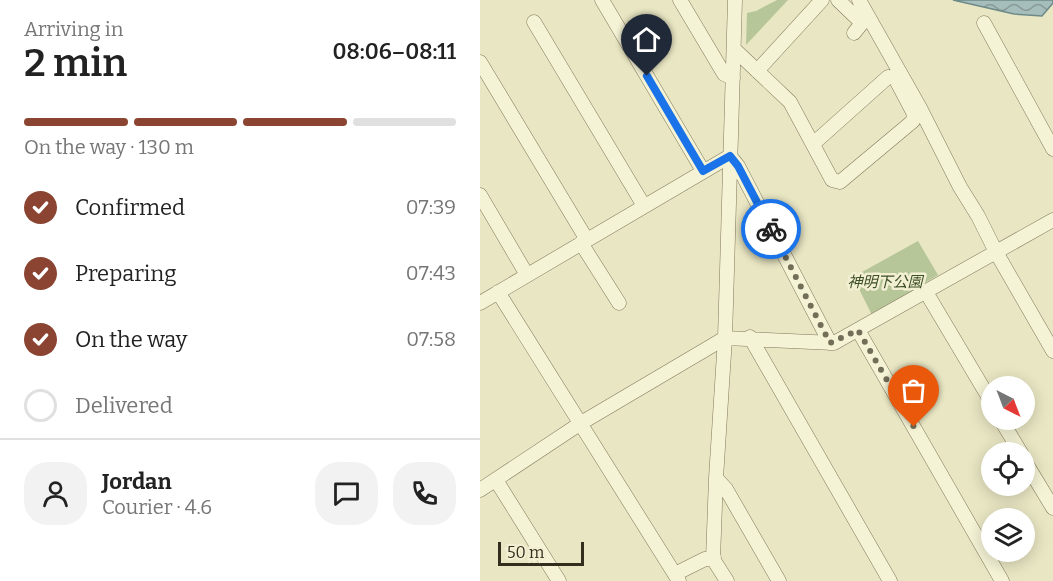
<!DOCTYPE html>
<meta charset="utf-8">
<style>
body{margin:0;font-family:Bitter,"Noto Sans JP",serif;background:#f2f2f2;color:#222;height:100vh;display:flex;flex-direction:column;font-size:22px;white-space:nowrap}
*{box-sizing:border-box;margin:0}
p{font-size:20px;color:#767676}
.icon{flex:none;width:33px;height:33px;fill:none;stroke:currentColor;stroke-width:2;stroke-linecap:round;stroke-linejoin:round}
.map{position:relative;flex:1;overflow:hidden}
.details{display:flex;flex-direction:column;background:#fff;width:480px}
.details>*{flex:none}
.needle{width:39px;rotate:138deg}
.buttons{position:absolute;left:501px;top:376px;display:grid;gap:12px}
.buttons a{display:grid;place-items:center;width:54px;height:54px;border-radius:50%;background:#fff;box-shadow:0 3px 15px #0003;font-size:30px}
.scale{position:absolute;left:18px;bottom:15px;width:86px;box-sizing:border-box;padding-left:6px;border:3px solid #332d1e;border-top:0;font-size:16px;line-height:21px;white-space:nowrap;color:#332d1e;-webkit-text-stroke:4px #f2efd2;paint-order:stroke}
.pin{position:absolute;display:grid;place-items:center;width:51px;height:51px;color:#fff;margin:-62px -26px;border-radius:50% 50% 50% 0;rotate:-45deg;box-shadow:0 0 6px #0007}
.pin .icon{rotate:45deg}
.courier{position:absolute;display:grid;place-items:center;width:60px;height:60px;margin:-30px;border:4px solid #1a73e8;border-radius:50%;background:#fff;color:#222;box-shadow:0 2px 8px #0007}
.summary em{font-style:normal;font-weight:600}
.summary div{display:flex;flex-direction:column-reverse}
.summary{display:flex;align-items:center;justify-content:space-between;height:102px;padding:0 24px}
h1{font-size:39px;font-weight:600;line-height:45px}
.bar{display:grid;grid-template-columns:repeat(4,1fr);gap:9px 6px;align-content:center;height:72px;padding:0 24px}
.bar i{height:8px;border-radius:4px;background:#e0e0e0}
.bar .current{background:#8b4431}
.bar p{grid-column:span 4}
.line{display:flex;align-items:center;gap:15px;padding:0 24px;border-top:2px solid #e0e0e0}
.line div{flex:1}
.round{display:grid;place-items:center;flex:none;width:63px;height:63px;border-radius:24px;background:#f2f2f2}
ol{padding:0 24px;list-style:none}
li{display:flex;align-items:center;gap:18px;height:66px}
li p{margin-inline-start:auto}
li .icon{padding:6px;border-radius:50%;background:#8b4431;color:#fff;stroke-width:4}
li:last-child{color:#767676}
li i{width:33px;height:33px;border:3px solid #e0e0e0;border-radius:50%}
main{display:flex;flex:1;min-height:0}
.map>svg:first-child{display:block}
.green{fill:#b7c698}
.water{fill:url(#water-waves);stroke:#6d8a89;stroke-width:1.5}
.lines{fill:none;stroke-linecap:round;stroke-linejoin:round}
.minor-casing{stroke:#82785c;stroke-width:15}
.minor{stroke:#f5f3d5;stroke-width:14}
.done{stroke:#736e58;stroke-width:6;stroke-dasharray:0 10.8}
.route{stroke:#1a73e8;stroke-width:8}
.labels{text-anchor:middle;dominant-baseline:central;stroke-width:5;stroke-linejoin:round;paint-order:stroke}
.park-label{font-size:15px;font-style:italic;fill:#3b4e27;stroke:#f2efd2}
</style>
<main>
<section class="details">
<div class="summary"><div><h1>2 min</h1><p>Arriving in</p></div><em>08:06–08:11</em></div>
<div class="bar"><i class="current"></i><i class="current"></i><i class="current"></i><i></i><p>On the way · 130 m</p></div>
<ol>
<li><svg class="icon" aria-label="check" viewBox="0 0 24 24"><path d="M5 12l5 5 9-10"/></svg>Confirmed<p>07:39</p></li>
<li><svg class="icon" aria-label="check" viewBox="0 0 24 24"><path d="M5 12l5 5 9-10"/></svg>Preparing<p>07:43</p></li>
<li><svg class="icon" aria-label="check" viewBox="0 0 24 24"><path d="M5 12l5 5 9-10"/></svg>On the way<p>07:58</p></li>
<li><i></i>Delivered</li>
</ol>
<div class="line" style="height:108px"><a class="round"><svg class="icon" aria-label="person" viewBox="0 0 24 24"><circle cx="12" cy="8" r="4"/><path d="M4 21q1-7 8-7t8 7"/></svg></a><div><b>Jordan</b><p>Courier · 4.6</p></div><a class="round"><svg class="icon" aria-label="chat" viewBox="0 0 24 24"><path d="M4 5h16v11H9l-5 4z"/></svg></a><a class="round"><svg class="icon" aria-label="phone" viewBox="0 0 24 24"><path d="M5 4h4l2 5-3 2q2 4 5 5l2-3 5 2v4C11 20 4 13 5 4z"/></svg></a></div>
</section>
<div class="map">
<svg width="573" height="581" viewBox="0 0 573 581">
<defs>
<pattern id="water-waves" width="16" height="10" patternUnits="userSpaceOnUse" patternTransform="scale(1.5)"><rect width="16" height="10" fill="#a5bdbb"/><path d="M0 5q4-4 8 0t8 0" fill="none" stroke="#879a97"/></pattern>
</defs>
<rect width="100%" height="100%" fill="#e9e6c3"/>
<path class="green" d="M297 0H308L266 45 267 13 276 11Z
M438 241 458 275 392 315 373 277Z"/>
<path class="water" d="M473 0H573V3L562 16 534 14Z"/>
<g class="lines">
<g class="minor-casing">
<path id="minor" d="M122 0 223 171
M200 0 244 74 253 78
M358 0 382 23 374 33
M379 0 440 108 480 187 498 216 516 252 573 351
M54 22 164 206
M504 23 573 149
M254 49 310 102 352 180 360 182 433 121 434 114 415 78 408 77 333 144
M0 62 107 240
M277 71 342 0
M0 195 47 275
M101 243 139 303
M18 292 199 581
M446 292 512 403
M0 303 250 156 258 166 350 343
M378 330 522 581
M270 337 410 581
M521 420 541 453
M544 460 573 508
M236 478 246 489 299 581
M16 480 79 581
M0 490 101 423 245 338 354 343 573 220
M195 574 225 559 234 558
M247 581 233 559 236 478 245 338 255 0"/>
</g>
<use href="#minor" class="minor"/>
</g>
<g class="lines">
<path class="done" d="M291 229 350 343 378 330 434 427"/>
<path class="route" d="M167 76 223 171 250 156 258 166 291 229"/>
</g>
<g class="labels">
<g class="park-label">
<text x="405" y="282">神明下公園</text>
</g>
</g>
</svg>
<div class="buttons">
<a><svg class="needle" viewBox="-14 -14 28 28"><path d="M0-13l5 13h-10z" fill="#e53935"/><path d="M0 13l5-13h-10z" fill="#767676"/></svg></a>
<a><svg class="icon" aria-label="locate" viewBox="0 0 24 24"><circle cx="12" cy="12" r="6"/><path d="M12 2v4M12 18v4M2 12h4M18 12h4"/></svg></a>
<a><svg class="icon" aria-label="layers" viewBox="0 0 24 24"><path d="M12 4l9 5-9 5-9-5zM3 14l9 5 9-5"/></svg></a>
</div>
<div class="scale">50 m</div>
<div class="pin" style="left:434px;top:427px;background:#ea580c"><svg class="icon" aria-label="bag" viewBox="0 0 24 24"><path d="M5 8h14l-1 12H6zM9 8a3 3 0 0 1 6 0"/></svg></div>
<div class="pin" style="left:167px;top:76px;background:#1f2937"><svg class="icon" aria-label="home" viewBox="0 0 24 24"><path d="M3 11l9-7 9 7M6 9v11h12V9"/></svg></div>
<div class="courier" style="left:291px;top:229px"><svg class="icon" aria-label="bike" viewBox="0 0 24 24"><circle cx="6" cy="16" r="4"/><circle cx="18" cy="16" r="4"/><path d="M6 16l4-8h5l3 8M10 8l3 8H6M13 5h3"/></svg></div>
</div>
</main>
